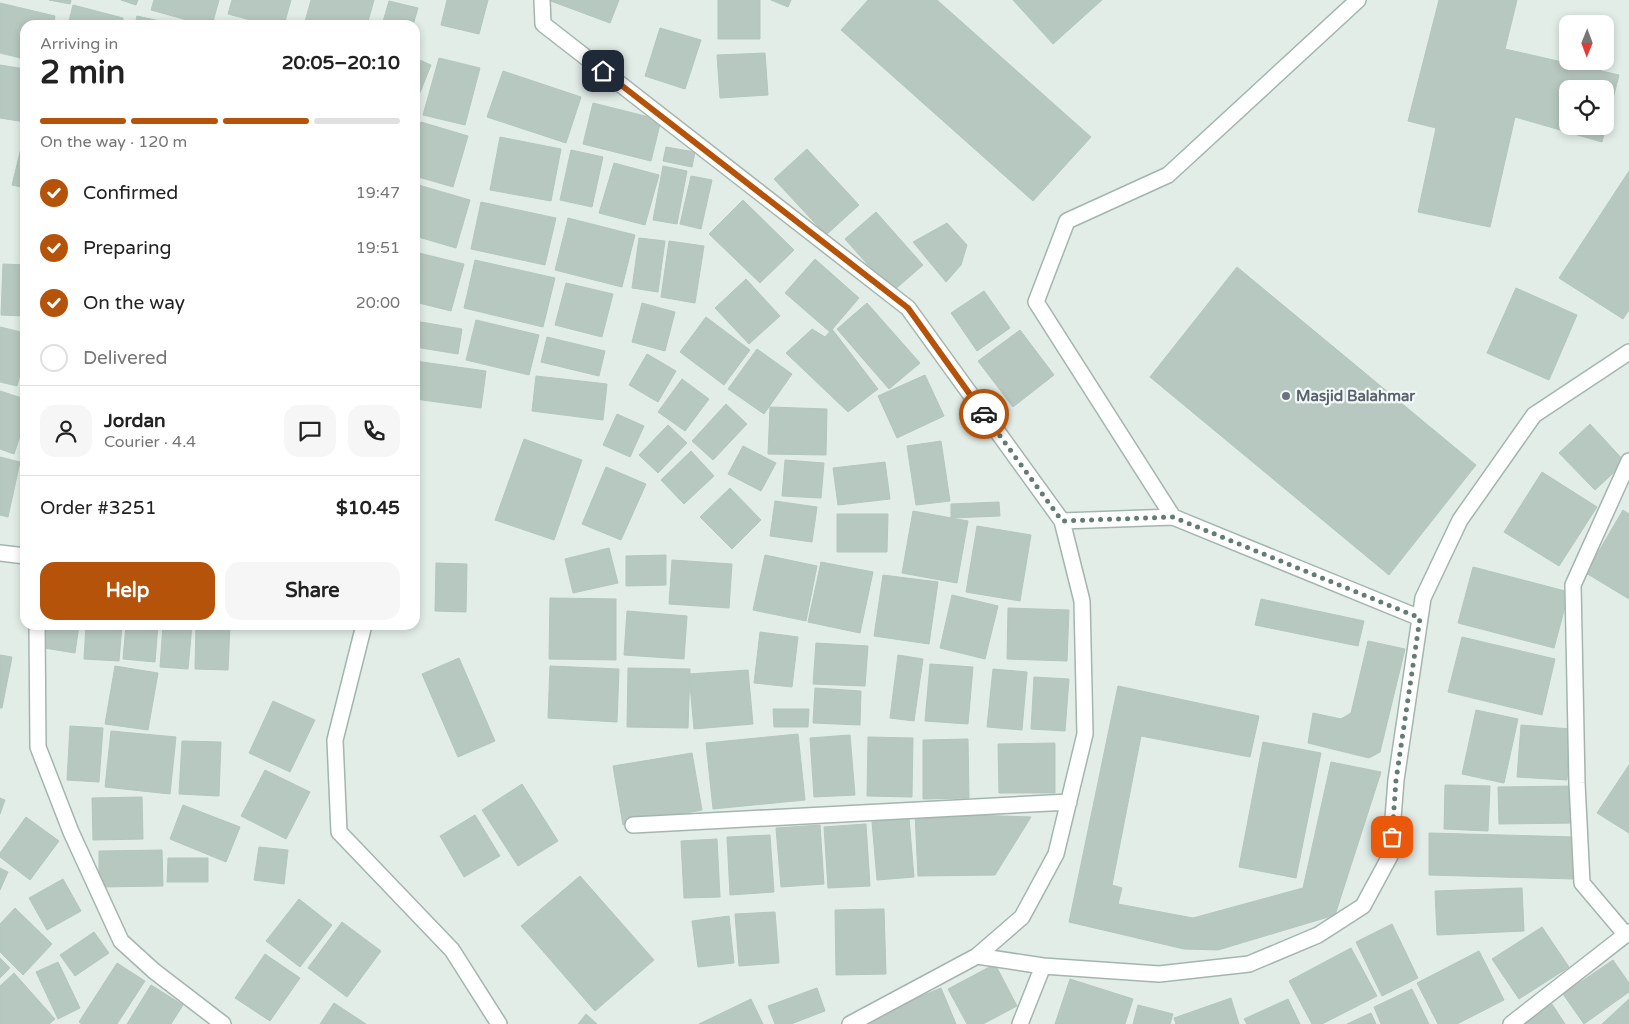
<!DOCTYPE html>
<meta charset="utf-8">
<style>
body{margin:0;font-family:"Varela Round",sans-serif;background:#f6f6f6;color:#222;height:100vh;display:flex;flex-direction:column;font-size:19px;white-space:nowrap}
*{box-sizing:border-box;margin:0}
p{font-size:16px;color:#767676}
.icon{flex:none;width:28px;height:28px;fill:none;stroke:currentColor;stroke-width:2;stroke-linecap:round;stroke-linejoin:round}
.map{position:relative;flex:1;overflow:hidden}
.sheet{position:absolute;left:20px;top:20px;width:400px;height:610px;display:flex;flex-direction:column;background:#fff;border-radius:15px;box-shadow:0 2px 8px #0003}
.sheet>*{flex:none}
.needle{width:32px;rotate:181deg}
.controls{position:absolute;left:1559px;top:15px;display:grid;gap:10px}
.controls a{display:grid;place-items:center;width:55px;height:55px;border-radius:10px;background:#fff;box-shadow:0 2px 8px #0003;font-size:25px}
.pin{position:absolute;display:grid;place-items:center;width:42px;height:42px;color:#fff;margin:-21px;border-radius:10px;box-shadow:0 2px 8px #0006}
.courier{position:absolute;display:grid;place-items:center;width:50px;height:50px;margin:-25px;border:4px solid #b45309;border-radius:50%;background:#fff;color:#222;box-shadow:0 1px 6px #0007}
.head em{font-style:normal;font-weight:800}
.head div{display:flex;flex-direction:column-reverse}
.head{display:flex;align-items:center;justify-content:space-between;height:85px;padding:0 20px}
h1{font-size:32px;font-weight:800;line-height:38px}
.bar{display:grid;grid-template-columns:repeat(4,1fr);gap:8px 5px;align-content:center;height:60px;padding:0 20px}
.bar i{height:6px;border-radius:4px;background:#e0e0e0}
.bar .current{background:#b45309}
.bar p{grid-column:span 4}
.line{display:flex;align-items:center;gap:12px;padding:0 20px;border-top:1px solid #e0e0e0}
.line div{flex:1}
.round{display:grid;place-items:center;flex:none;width:52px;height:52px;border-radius:15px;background:#f6f6f6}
ol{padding:0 20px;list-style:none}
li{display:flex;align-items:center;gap:15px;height:55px}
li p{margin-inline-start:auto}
li .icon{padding:5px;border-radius:50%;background:#b45309;color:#fff;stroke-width:4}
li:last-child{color:#767676}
li i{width:28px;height:28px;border:2px solid #e0e0e0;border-radius:50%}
.primary-button{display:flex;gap:10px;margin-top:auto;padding:10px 20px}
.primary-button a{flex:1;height:58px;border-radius:15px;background:#b45309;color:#fff;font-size:20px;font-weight:800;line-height:58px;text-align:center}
.primary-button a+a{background:#f6f6f6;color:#222}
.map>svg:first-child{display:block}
.building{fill:#b7c8c0;stroke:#b3c7be;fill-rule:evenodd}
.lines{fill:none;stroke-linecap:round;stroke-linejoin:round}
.minor-casing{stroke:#a4b5af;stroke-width:18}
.minor{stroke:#fff;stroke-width:15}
.done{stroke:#647c74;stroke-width:5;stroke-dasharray:0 9}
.route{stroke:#b45309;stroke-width:6}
.worship-dot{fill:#6b7280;stroke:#f2f9f6;stroke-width:2}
.labels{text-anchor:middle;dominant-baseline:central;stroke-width:4.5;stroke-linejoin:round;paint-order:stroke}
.worship-label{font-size:15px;font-weight:bold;fill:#5b616d;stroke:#f2f9f6;text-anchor:start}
</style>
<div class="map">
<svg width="1629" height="1024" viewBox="0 0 1629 1024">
<rect width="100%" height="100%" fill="#e2ede8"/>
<path class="building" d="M49 0H71L70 4Z
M121 0H138L136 5Z
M154 0H219L212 25H205L151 10Z
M232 0H291L284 25H269L228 14Z
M311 0H374L367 25H304Z
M447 0H488L479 34 441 25Z
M548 0H619L610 23Z
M718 0H760V39H718Z
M771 0H791L788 7Z
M868 0H937L1091 137 1033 201 841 30Z
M1013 0H1102L1053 44Z
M1439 0H1517L1505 49 1619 75 1602 142 1515 117 1490 227 1418 212 1436 128 1408 121ZM1568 89H1605V126H1568Z
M389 1 418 8 413 25H382Z
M0 3 55 16 53 25H25V59L0 53Z
M73 5 123 18 122 25H68Z
M137 16 178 25H135Z
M660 28 701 40 685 89 645 76Z
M765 53 768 95 720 98 717 55Z
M415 58 431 65 415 105Z
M439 58 480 68 465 125 423 115Z
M0 65 25 69V122L0 118Z
M503 71 581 97 566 143 487 117Z
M593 103 661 120 651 161 583 144Z
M421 122 468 136 453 187 415 176V141Z
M25 132V188L12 185Z
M500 137 561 149 551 201 490 190Z
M666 147 695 152 692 167 663 161Z
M807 149 859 205 826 235 774 179Z
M571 150 603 157 592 207 560 200Z
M614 163 659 175 645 225 599 213Z
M663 166 687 171 677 224 653 220Z
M1629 171V310L1623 319 1559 278Z
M691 176 712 180 701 229 680 224Z
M415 184 470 200 456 248 415 236Z
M743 200 794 250 760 283 709 234Z
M481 202 556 218 545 265 471 249Z
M876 212 923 265 892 292 845 239Z
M568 218 635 235 622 287 555 270Z
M947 223 967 245 961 265 946 282 913 242Z
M639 238 665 241 658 292 632 288Z
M669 241 704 246 695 303 661 297Z
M415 252 464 264 451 311 415 302Z
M815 259 859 298 830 332 785 293Z
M475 260 555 278 543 327 464 308Z
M3 264 25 265V316L1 315Z
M1237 267 1476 465 1389 575 1150 377Z
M746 279 780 316 749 344 715 308Z
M566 283 613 294 602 337 555 325Z
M1516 288 1577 315 1549 380 1487 353Z
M984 291 1010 328 977 351 951 313Z
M642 303 675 312 665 351 632 342Z
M867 303 920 363 889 389 837 329Z
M706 317 750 350 724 385 680 352Z
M476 320 539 335 529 375 466 360Z
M415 321 462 329 458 354 415 347Z
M0 327 25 333V355L17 386 0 382Z
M812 329 825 337 832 329 878 389 848 412 786 353Z
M1020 330 1054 375 1013 407 978 361Z
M547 337 605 351 599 376 541 362Z
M757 349 792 374 764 414 728 389Z
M647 354 676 371 658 402 629 385Z
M415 361 486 371 481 408 415 399Z
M925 375 944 416 897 438 878 396Z
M536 376 607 384 603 420 532 411Z
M682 379 709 399 685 431 658 412Z
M0 391 25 399V421L14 454 0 449Z
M726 404 747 424 713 460 692 441Z
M770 407 827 409 826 455 768 454Z
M617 414 644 426 630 457 603 445Z
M1590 424 1625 462 1595 490 1559 453Z
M668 425 687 443 658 473 639 455Z
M524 439 582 460 554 540 495 520Z
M941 441 950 501 916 505 907 446Z
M743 446 776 463 761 491 728 474Z
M691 451 714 476 684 504 661 480Z
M0 457 20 462 8 517 0 515Z
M785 460 824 463 821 498 782 496Z
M885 462 890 499 838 505 833 468Z
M606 467 646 484 621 540 582 524Z
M1542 472 1597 507 1559 566 1504 532Z
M730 488 761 520 732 549 700 517Z
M775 501 817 507 812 542 770 536Z
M999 502 1000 516 951 518V504Z
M1623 510 1629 514V599L1586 573Z
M913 511 968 521 957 583 902 573Z
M837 514H888L887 552H837Z
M977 526 1031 535 1020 601 966 592Z
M609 548 618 583 573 593 565 559Z
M666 555V585L626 586V556Z
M765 555 817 566 806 621 753 610Z
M672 560 732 564 729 608 669 604Z
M821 562 873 572 860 633 808 622Z
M436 563 467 564 466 612 435 611Z
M1473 567 1569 592 1554 648 1458 623Z
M883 575 938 582 929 644 874 636Z
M952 595 998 606 985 659 940 648Z
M550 598 616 599V660L549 659Z
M1261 599 1364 621 1358 646 1255 625Z
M1008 608 1069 610 1067 661 1007 659Z
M627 611 687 616 684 659 624 655Z
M41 625H79L75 653 38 647Z
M86 625H122L119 661 84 659Z
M126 625H158L155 662 123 659Z
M163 625H192L188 669 160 667Z
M196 625H230L228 670 195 669Z
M760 632 798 637 792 687 754 683Z
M1462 637 1555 659 1542 715 1448 692Z
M1368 641 1405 649 1380 752 1369 758 1308 743 1313 713 1341 719 1351 713Z
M816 643 868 646 865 686 813 684Z
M0 655 12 657 2 708H0Z
M898 655 923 659 914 721 890 718Z
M459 658 495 741 458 757 422 674Z
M930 664 973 667 968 724 925 721Z
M115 666 158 673 148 730 105 724Z
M550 666 619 669 617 722 548 718Z
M628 668 690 669 688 728 627 727Z
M993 669 1027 672 1022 730 987 727Z
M748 670 753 724 694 729 689 674Z
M1034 677 1069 679 1065 731 1031 729Z
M1118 686 1259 716 1250 757 1141 736 1112 885 1122 888 1118 904 1193 918 1303 888 1331 762 1381 772 1335 915 1218 950 1184 949 1069 922Z
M815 688 861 691 860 725 813 723Z
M273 701 315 720 290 772 249 753Z
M773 709H809L808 727H774Z
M1476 710 1518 719 1504 783 1462 774Z
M1521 725 1571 729 1567 780 1517 777Z
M70 726 103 728 99 782 67 780Z
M111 731 176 737 170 794 105 787Z
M798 734 805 800 713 809 706 743Z
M850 735 855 795 814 797 810 738Z
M868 737 913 738 912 797 867 796Z
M968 739 969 798 923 799V740Z
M182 741 221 742 219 796 179 794Z
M1263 742 1321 753 1296 878 1239 867Z
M1055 743V793H999L998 744Z
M692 753 702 810 623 825 613 766Z
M1629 765V833L1597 813Z
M265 770 310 792 286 839 241 816Z
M522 784 558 841 518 866 482 810Z
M1445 785 1490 786 1488 831 1444 829Z
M1574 786 1575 823 1499 824 1498 787Z
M142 797 143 839 93 840 92 798Z
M0 798 5 800 0 814Z
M183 805 240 827 226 862 170 839Z
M915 813 1031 817 995 875 918 876Z
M475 815 500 856 464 877 440 836Z
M26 817 59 841 30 880 0 857V853Z
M909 818 914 877 877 880 872 822Z
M866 824 870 886 828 888 824 827Z
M820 825 824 884 781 887 776 828Z
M1429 833 1575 837 1574 879 1429 875Z
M770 835 774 892 730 895 727 837Z
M717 839 720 897 684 898 681 841Z
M259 847 288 850 284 884 254 880Z
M162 850 163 886 99 887V851Z
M168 858H208V882H167Z
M0 868 8 872 0 890Z
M580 876 654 960 595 1011 521 926Z
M63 879 81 911 47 930 29 898Z
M1522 888 1524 931 1437 935 1435 891Z
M299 899 332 925 300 967 266 941Z
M15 908 52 944 23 975 0 952V924Z
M884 909 886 974 836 975 835 910Z
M775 912 779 963 739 966 735 914Z
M729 916 734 963 698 967 692 921Z
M342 922 381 951 347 997 308 968Z
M1392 924 1418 978 1382 996 1356 942Z
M1542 927 1569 967 1519 999 1492 959Z
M94 932 109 953 75 976 60 955Z
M1351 948 1377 996 1322 1024H1312L1289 981Z
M1479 951 1504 1000 1457 1024H1438L1417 983Z
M265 954 300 978 270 1021 235 998Z
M0 958 10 968 0 978Z
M1613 960 1629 983V992L1584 1024 1563 994Z
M58 962 80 1008 58 1019 36 972Z
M117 963 145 981 117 1024H82L79 1022Z
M995 964 1017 1006 983 1024H967L948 989Z
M14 973 55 1019 49 1024H0V986Z
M1070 979 1133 999 1125 1024H1055Z
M151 985 183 1005 171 1024H127Z
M817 988 825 1011 791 1024H775L768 1006Z
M941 988 956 1024H860L859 1022Z
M1412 989 1429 1024H1381L1374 1007Z
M1231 998 1239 1024H1176L1174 1018Z
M751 999 763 1024H699Z
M1288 999 1300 1024H1247L1244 1019Z
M1629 999V1024H1602Z
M334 1003 366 1024H320Z
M1552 1004 1565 1024H1522Z
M1138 1005 1173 1014 1170 1024H1133Z
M1371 1013 1376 1024H1347Z
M586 1014 597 1024H578Z"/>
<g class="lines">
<g class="minor-casing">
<path id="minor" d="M542 0 543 24 908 308 1062 521 1082 601 1085 734 1056 854 1022 917 977 956 850 1024
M1173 517 1036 302 1067 221 1168 175 1358 0
M1062 521 1173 517 1420 618
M0 553 25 556
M37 625 38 747 71 832 121 941 154 971 223 1024
M364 625 335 740 339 832 452 950 499 1024
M633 825 1069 802
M1626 935 1582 883 1577 783 1573 585 1629 461
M977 956 1043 966 1159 974 1249 964 1318 935 1363 906 1390 856 1396 780 1423 598 1460 520 1534 415 1629 352
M1020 1024 1043 966
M1511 1024 1629 932"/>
</g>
<use href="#minor" class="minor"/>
</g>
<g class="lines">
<path class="done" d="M984 414 1062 521 1173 517 1420 618 1396 780 1392 837"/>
<path class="route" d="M603 71 908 308 984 414"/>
</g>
<circle class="worship-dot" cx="1286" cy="396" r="5"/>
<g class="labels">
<g class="worship-label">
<text x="1296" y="396">Masjid Balahmar</text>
</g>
</g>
</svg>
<div class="controls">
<a><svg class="needle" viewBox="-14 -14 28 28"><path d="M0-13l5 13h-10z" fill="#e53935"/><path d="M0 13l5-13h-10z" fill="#767676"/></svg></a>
<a><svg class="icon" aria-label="locate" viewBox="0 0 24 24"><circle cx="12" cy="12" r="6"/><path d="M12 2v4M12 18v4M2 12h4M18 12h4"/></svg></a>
</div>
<div class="pin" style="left:1392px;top:837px;background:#ea580c"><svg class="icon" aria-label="bag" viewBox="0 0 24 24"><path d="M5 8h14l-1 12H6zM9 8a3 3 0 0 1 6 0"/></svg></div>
<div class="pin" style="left:603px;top:71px;background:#1f2937"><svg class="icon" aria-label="home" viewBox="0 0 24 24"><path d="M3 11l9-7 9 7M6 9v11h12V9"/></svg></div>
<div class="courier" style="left:984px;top:414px"><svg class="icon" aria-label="car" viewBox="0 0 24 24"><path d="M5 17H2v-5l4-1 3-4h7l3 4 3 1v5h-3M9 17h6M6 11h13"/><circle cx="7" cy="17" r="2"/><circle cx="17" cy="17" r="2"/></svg></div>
<section class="sheet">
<div class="head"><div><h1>2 min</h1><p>Arriving in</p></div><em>20:05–20:10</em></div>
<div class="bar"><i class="current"></i><i class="current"></i><i class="current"></i><i></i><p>On the way · 120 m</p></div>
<ol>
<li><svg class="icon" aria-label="check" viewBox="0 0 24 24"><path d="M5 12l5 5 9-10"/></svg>Confirmed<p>19:47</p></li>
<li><svg class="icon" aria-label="check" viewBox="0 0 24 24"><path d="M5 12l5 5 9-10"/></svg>Preparing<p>19:51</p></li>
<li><svg class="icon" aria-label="check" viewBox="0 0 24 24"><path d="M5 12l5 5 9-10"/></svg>On the way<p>20:00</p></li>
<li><i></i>Delivered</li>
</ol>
<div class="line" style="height:90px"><a class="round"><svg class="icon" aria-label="person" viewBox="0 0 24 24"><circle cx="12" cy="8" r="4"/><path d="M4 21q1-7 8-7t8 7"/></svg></a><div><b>Jordan</b><p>Courier · 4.4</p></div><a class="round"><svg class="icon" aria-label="chat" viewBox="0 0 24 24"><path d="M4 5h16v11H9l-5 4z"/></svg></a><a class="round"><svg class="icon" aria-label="phone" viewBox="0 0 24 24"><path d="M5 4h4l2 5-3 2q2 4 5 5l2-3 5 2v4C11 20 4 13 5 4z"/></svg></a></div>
<div class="line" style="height:65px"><div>Order #3251</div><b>$10.45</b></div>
<div class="primary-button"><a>Help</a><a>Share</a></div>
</section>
</div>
